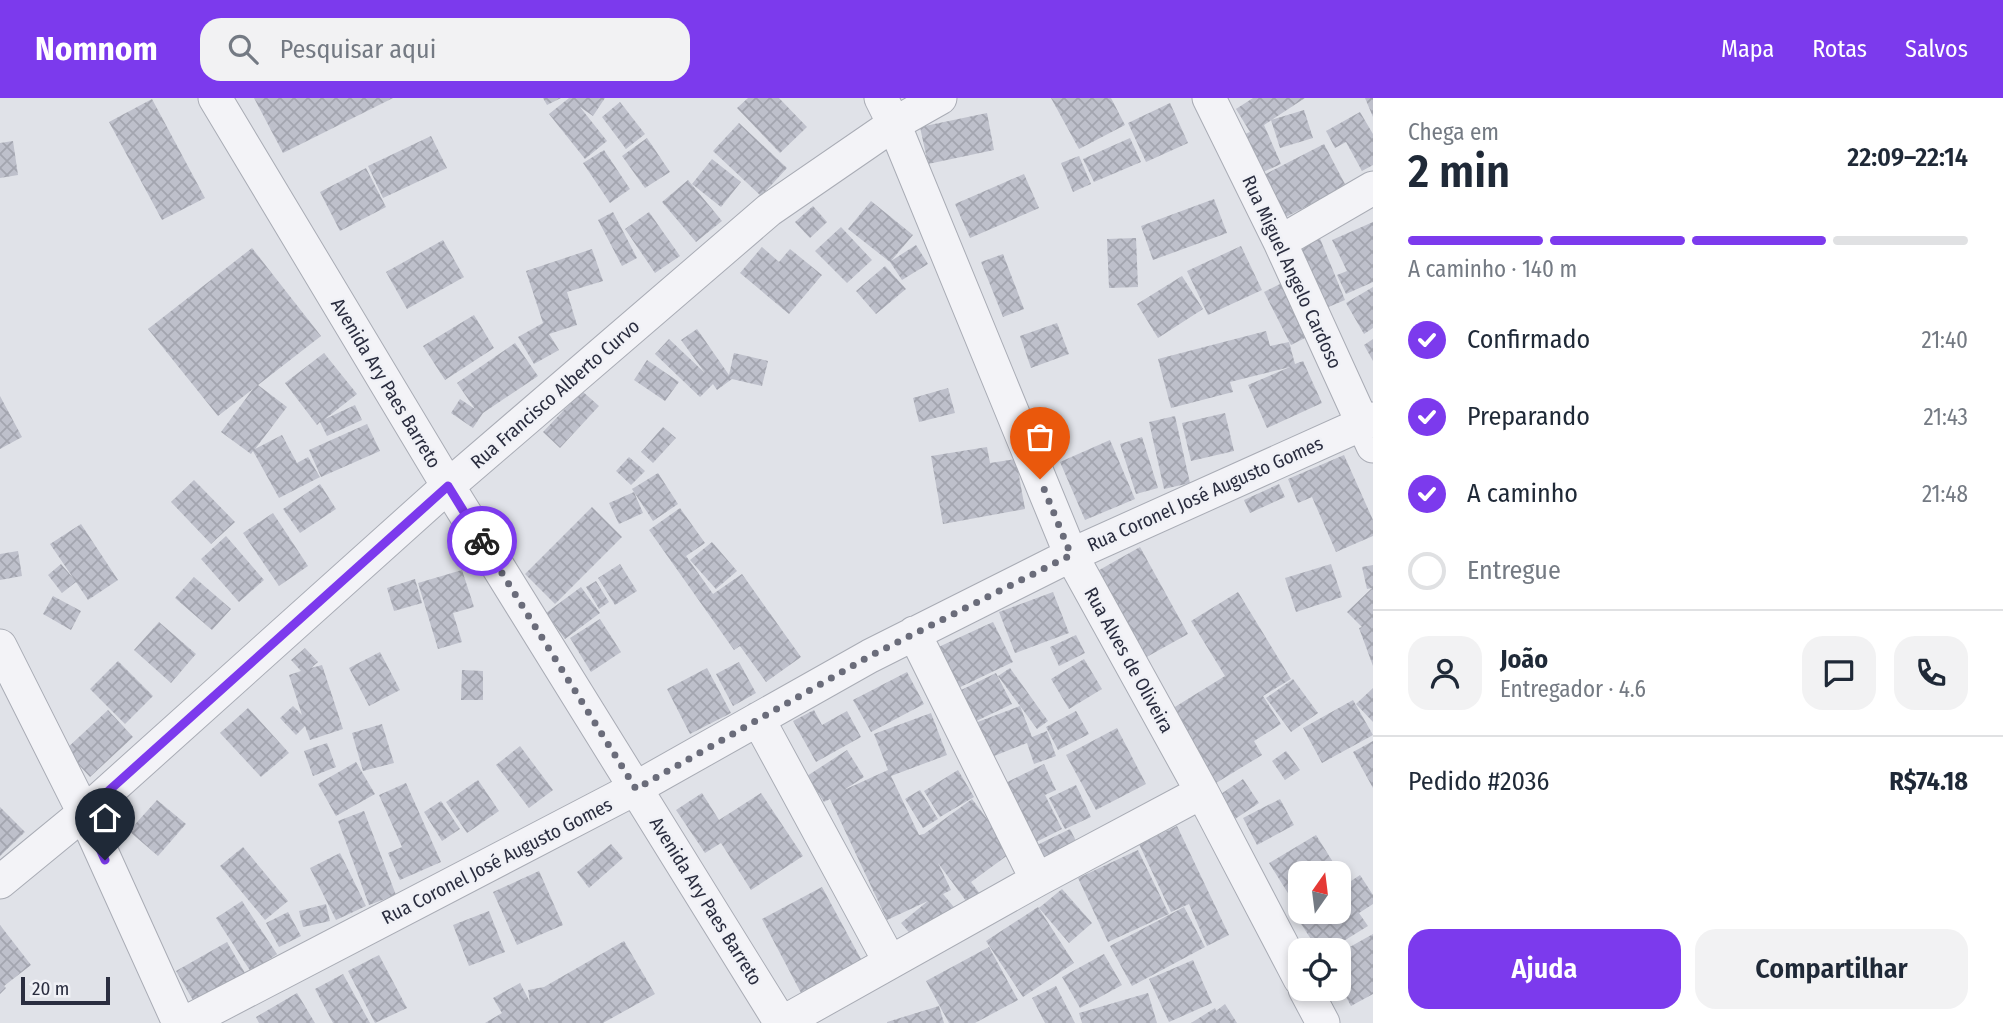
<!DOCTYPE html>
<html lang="pt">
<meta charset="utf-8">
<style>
body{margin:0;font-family:"Fira Sans Condensed",sans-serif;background:#f2f2f3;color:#1f2937;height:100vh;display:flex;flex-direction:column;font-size:26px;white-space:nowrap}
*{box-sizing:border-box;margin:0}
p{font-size:23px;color:#747a83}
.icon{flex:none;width:38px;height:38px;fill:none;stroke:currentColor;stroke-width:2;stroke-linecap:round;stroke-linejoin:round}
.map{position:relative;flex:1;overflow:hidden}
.panel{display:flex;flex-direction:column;background:#fff;width:630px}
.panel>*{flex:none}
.needle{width:46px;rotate:14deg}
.fabs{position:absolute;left:1288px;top:763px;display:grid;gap:14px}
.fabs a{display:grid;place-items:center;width:63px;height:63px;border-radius:14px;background:#fff;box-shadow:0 4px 10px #0003;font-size:35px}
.scale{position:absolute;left:21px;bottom:18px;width:89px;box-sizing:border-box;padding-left:7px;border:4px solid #2a2d3f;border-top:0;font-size:19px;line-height:24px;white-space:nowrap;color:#2a2d3f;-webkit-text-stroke:5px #f0f1f6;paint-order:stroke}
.pin{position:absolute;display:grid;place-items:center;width:60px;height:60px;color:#fff;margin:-72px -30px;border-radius:50% 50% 50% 0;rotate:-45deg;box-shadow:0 0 7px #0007}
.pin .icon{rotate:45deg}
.courier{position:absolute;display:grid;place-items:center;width:70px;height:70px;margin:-35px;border:5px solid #7c3aed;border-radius:50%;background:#fff;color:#222;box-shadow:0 2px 9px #0007}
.head em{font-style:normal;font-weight:600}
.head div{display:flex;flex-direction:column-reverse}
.head{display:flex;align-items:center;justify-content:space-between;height:119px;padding:0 35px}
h1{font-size:46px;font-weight:600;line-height:52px}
.bar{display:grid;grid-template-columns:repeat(4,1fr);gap:10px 7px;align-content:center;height:84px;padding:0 35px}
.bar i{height:9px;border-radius:5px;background:#e0e1e3}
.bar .active{background:#7c3aed}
.bar p{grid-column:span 4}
.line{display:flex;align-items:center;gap:18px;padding:0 35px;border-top:2px solid #e0e1e3}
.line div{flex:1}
.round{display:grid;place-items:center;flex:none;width:74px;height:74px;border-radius:21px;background:#f2f2f3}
ol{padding:0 35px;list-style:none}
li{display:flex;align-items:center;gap:21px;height:77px}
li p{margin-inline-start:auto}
li .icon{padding:7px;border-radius:50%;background:#7c3aed;color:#fff;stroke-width:4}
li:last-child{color:#747a83}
li i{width:38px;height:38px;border:4px solid #e0e1e3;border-radius:50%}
.cta{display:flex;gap:14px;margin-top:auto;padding:14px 35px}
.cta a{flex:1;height:80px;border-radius:21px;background:#7c3aed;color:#fff;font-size:28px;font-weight:600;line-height:80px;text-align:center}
.cta a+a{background:#f2f2f3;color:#1f2937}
header{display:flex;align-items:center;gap:42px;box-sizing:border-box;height:98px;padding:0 35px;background:#7c3aed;color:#fff}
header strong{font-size:33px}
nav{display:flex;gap:38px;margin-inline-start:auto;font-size:24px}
.search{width:490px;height:63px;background:#f2f2f3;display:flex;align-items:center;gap:18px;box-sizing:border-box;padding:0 24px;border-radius:21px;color:#747a83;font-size:26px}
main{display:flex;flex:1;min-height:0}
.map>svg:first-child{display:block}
.building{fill:url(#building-cross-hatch)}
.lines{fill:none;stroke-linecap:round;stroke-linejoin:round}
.street-casing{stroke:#a9acb5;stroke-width:35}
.street{stroke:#f3f3f7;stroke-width:33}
.done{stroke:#6a6c7a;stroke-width:7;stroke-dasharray:0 12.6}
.route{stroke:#7c3aed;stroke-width:9}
.labels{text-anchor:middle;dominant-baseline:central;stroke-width:5;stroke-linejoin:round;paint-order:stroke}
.street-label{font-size:19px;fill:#2a2d3f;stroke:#f0f1f6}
</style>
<header>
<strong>Nomnom</strong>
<div class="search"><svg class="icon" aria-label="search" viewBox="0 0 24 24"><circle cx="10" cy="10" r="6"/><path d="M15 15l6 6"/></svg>Pesquisar aqui</div>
<nav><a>Mapa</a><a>Rotas</a><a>Salvos</a></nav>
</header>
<main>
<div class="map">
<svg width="1373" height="925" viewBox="0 0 1373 925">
<defs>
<pattern id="building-cross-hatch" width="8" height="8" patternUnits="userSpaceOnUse" patternTransform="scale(1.75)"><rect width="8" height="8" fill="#bec0cb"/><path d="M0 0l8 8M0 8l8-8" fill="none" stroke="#a3a5af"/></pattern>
</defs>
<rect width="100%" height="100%" fill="#e0e2e8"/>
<path class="building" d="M254 0H393L283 55Z
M543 0H561L547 7Z
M569 0H605L593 18 580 9 607 43 585 61 549 16Z
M748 0H779L807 29 780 55 737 10Z
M1051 0H1111L1125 27 1079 51Z
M1253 0H1305L1264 27 1281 66 1263 74 1245 36 1250 34 1236 11Z
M1365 0H1373V19Z
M152 1 205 100 162 122 109 24Z
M620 4 645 36 626 51 602 19Z
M1170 5 1188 45 1146 64 1128 25Z
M1304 12 1313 40 1280 50 1271 22Z
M1360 14 1373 36V67L1362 73 1346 44 1335 50 1326 33Z
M987 15 994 52 928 66 920 29Z
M739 25 787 70 761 98 713 53Z
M431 38 447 70 383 100 368 68Z
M647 40 670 74 645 90 622 58Z
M1130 40 1141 64 1094 84 1083 61Z
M13 43 18 77 0 80V45Z
M1324 46 1346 88 1284 120 1262 78Z
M604 52 630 91 610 105 583 65Z
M1079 58 1091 86 1073 94 1061 65Z
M712 61 741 84 721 109 692 86Z
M366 70 386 109 340 133 320 94Z
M1024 76 1039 110 970 140 955 106Z
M688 82 722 123 696 144 662 104Z
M1214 101 1227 135 1153 162 1141 128Z
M871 103 913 137 891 163 916 147 928 166 902 182 890 164 848 131Z
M813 108 827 124 810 140 795 124Z
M613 114 637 160 622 168 598 122Z
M649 114 680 158 655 175 625 131Z
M1373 124V184L1346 196 1337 177 1347 173 1332 142Z
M841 129 872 162 847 185 815 153Z
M1319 138 1345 202 1326 210 1299 146Z
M1136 140 1138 189 1109 190 1107 141Z
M443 142 464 179 407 211 386 174Z
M1241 148 1262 192 1208 217 1187 173Z
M762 149 779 164 790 151 822 177 789 216 740 175Z
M252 150 321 238 258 287 287 309 255 351 282 337 297 365 308 359 320 379 279 400 253 353 251 356 221 334 253 291 218 318 148 231Z
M592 151 603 183 567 194 577 227 549 236 559 252 534 266 518 239 543 225 526 173Z
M1003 156 1024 211 1003 219 981 164Z
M885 168 906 191 876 216 856 193Z
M1182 178 1203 211 1158 240 1137 206Z
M1284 184 1311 237 1291 247 1264 194Z
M1373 189V230L1364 236 1346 205Z
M474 217 494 250 445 282 423 248Z
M1057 225 1069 256 1031 270 1020 238Z
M697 231 729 277 734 255 768 263 762 288 732 281 717 292 713 286 700 299 655 256 669 241 705 275 681 242Z
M1266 233 1270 248 1289 244 1295 266 1303 263 1322 305 1267 330 1248 287 1290 269 1230 284 1233 294 1171 310 1158 261Z
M1373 241V263L1364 247Z
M515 245 538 278 483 315 473 330 451 315 460 301 475 311 457 285Z
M324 255 357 296 325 321 355 307 362 322 327 338 320 324 317 327 285 285Z
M647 262 679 284 665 303 634 282Z
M948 290 955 315 919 324 913 300Z
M582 293 599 308 560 350 543 334Z
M0 298 22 339 0 351Z
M1225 315 1234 353 1191 363 1182 325Z
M1175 318 1190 385 1164 391 1149 324Z
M367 326 380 353 321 379 309 352Z
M663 329 676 340 653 365 641 354Z
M1142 339 1158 390 1136 396 1120 346Z
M1110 342 1135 401 1085 422 1060 364Z
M987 349 990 365 1016 361 1025 411 943 426 931 358Z
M1344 357 1373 422V438L1336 454 1312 399 1298 405 1288 381Z
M629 359 645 373 631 387 616 373Z
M658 375 678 406 653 423 632 391Z
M194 382 235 424 211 446 171 404Z
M320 386 336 411 300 435 283 411Z
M1279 386 1285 399 1250 415 1244 402Z
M634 394 643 415 619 426 609 405Z
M592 409 622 439 555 506 525 476Z
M680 410 705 445 686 458 713 496 742 476 801 559 766 584 740 548 734 552 649 432Z
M273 415 308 468 279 488 243 435Z
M81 426 118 482 88 502 76 484 62 495 48 477 61 466 74 481 50 446Z
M226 438 264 482 239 504 201 461Z
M712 444 737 473 716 491 690 462Z
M1140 449 1188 536 1143 561 1094 475Z
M18 453 22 478 0 482V456Z
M620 466 637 493 615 507 598 480Z
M1331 466 1342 499 1296 514 1285 480Z
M1373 467V568L1359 530 1362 529 1347 514 1372 490 1367 491 1362 469Z
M462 472 474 509 453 515 462 544 438 551 418 485Z
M194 479 231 511 212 532 175 500Z
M415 481 422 505 394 513 387 490Z
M596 483 609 504 599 511 586 489Z
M581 489 600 515 565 541 546 515Z
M1053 494 1069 535 1015 555 999 514Z
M1238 494 1291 581 1263 598 1281 626 1254 643 1262 657 1216 685 1170 612 1225 578 1191 523Z
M53 498 81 513 71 532 43 516Z
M600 521 621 554 591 574 570 540Z
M159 524 196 556 171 585 134 552Z
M993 524 1013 564 952 593 932 552Z
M1076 537 1085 555 1059 568 1050 549Z
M305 550 318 564 311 570 322 567 343 631 310 642 305 628 296 637 280 620 293 608 302 617 289 577 301 573 291 562Z
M380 554 400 592 369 608 349 570Z
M1084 561 1102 591 1069 611 1051 581Z
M118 563 153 598 125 626 90 591Z
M739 564 756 595 733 608 716 576Z
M707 570 731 615 690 636 667 591Z
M1010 570 1048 623 1037 631 998 578Z
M462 572 483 573V602H461Z
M907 574 924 606 871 634 853 602Z
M996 575 1012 606 968 627 953 596Z
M1293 581 1318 615 1291 634 1266 600Z
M1373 590V624L1356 606Z
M1353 602 1373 637 1322 665 1303 630Z
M1020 608 1032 639 1047 633 1056 658 1034 666 1027 645 989 660 975 625Z
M248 610 289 655 261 679 220 635Z
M108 612 133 639 90 679 65 652Z
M814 612 822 627 847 613 861 639 816 664 793 623Z
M1076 613 1089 636 1058 652 1046 629Z
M931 615 947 657 891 678 919 737 924 736 972 701 1012 754 971 784 987 805 975 815 938 765 951 792 943 796 958 814 919 846 901 825 928 803 887 822 830 701 824 704 807 678 847 652 864 679 844 692 888 672 874 636Z
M382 626 394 665 363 673 352 635Z
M1117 630 1146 686 1096 712 1066 657Z
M1373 643V690L1353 654Z
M327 645 336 669 313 678 304 653Z
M520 648 553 692 529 710 496 667Z
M1286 653 1300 672 1285 682 1272 663Z
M356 664 375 696 336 718 318 686Z
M1044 666 1056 692 1045 697 1062 731 1032 746 1003 686Z
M958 672 974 699 940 719 924 693Z
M1243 681 1259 705 1235 721 1218 698Z
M478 682 499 713 467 735 446 704Z
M406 685 441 764 400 782 388 755 402 749 379 697Z
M1076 687 1091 719 1065 731 1049 700Z
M920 692 938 721 923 730 905 701Z
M702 695 719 722 761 695 803 758 751 792 721 745 705 755 676 712Z
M1280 701 1294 727 1257 747 1243 720Z
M157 702 186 726 158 758 129 733Z
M441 703 460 731 442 743 424 714Z
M0 709 25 734 0 758Z
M364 713 396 797 369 807 338 723Z
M1177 728 1229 837 1207 848 1189 806 1171 814 1139 746Z
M1070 731 1079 749 1044 766 1035 748Z
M1316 737 1338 772 1333 775H1300V795L1291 800 1269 765Z
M611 746 623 760 589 790 577 774Z
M243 749 288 803 265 822 220 768Z
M1138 752 1169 816 1108 844 1078 780Z
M340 755 366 808 336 822 310 770Z
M539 773 563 827 517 847 493 794Z
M1360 777 1373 797V806L1359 815 1368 828 1329 852H1318L1296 818 1303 814H1339V791Z
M822 789 862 863 801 895 762 821Z
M1062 791 1092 825 1069 845 1039 810Z
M242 803 277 856 251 874 216 820Z
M326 806 330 823 303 829 299 813Z
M1038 809 1074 865 1023 899 986 843Z
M1184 809 1205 849 1132 888 1110 848Z
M489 813 505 854 469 868 453 827Z
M288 814 301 838 279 849 266 825Z
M0 827 31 867 4 888 6 890 0 896Z
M1373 836V896L1351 908 1339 886V855Z
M624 843 655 896 603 925H485L502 915 493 900 520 885 530 904 528 892 544 889Z
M227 844 245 875 194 904 176 873Z
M989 849 1018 902 975 925H949L926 883Z
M1104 856 1122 887 1080 910 1062 879Z
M379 857 407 910 375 925 348 873Z
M1193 862 1212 905 1169 924 1149 881Z
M343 876 370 925H333L315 891Z
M1056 888 1075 925H1045L1032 900Z
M297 895 315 925H259L256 919Z
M1148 895 1157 925H1082L1079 915Z
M1225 906 1237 925H1191L1215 910 1216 913Z
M939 908 944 925H887V924Z"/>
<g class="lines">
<g class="street-casing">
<path id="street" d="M215 0 448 388 781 925
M881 0 894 26 1071 457 1202 694 1300 881
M1209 0 1280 144 1373 348
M1280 144 1373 90
M914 535 1037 782
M0 548 84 715 179 925
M758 621 890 864
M0 784 84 715 448 388 769 112 894 26 940 0
M1305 891 1323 925
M185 925 636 690 870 558 1071 457 1373 321
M782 925 1037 782 1202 694"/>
</g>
<use href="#street" class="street"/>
</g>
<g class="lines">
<path class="done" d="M482 443 636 691 870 558 1071 457 1040 381"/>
<path class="route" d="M105 762 84 715 448 388 482 443"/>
</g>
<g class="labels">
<g class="street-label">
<text transform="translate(1292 174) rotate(65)">Rua Miguel Angelo Cardoso</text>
<text transform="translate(386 285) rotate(59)">Avenida Ary Paes Barreto</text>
<text transform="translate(555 296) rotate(-41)">Rua Francisco Alberto Curvo</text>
<text transform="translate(1205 396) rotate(-24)">Rua Coronel José Augusto Gomes</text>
<text transform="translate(1129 562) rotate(61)">Rua Alves de Oliveira</text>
<text transform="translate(497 763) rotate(-27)">Rua Coronel José Augusto Gomes</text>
<text transform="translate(706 803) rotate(58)">Avenida Ary Paes Barreto</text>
</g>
</g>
</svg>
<div class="fabs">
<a><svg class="needle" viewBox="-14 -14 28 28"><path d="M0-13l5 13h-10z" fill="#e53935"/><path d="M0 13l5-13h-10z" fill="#747a83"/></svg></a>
<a><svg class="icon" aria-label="locate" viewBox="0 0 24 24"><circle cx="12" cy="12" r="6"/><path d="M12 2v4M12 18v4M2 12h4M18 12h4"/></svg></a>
</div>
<div class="scale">20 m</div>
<div class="pin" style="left:1040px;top:381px;background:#ea580c"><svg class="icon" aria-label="bag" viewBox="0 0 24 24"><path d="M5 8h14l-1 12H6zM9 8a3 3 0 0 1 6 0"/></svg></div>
<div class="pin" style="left:105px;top:762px;background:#1f2937"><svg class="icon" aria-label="home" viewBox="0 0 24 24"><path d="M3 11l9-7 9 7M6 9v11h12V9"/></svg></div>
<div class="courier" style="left:482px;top:443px"><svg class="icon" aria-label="bike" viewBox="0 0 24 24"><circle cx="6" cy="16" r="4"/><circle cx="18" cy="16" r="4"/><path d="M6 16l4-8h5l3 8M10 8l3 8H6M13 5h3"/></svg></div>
</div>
<section class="panel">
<div class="head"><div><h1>2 min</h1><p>Chega em</p></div><em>22:09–22:14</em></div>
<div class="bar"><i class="active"></i><i class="active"></i><i class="active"></i><i></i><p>A caminho · 140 m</p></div>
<ol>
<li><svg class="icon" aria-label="check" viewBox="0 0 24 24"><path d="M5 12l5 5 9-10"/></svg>Confirmado<p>21:40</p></li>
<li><svg class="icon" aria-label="check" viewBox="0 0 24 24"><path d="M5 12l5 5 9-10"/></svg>Preparando<p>21:43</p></li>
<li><svg class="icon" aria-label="check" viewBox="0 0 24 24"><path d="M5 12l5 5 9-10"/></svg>A caminho<p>21:48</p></li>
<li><i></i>Entregue</li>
</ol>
<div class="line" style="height:126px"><a class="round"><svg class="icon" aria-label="person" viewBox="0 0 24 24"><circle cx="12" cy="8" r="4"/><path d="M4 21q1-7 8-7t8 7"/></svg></a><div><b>João</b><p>Entregador · 4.6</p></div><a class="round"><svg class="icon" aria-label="chat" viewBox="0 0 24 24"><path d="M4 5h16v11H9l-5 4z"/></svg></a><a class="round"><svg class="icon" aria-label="phone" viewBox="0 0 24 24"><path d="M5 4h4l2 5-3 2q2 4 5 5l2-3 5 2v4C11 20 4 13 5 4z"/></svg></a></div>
<div class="line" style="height:91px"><div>Pedido #2036</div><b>R$74.18</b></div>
<div class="cta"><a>Ajuda</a><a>Compartilhar</a></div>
</section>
</main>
